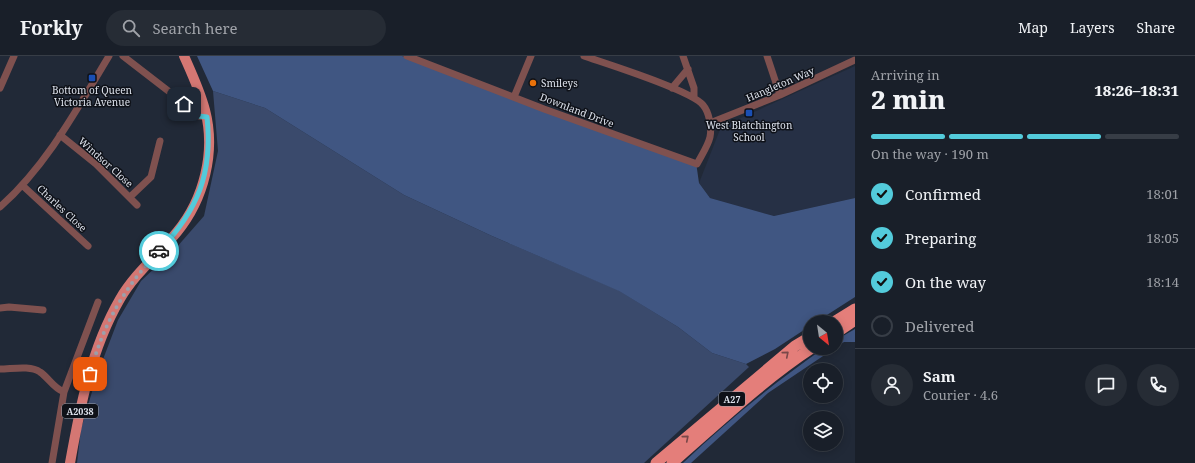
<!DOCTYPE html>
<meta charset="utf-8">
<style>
body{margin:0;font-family:"Noto Serif",serif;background:#262c35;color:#f1f3f6;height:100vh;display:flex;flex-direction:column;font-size:15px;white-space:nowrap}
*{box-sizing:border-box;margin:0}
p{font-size:13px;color:#9fa2a8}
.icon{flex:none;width:22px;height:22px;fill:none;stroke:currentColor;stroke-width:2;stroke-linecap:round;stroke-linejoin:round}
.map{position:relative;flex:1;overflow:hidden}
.details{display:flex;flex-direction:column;background:#191f29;width:340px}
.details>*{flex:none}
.needle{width:26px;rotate:150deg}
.tools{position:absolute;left:803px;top:259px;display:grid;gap:8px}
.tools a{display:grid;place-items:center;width:40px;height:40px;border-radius:50%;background:#191f29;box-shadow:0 2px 10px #0003,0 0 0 1px #373d46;font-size:20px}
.pin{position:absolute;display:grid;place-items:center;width:34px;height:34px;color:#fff;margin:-17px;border-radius:8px;box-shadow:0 2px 6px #0006}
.courier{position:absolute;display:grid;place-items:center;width:40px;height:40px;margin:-20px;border:3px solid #53cbdb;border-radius:50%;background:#fff;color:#222;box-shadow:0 1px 5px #0007}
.head em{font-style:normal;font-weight:800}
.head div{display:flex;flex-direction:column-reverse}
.head{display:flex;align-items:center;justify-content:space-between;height:68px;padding:0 16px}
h1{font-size:26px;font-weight:800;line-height:30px}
.bar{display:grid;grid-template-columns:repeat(4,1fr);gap:6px 4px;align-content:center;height:48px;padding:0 16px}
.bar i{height:5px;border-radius:3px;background:#373d46}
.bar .selected{background:#53cbdb}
.bar p{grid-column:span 4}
.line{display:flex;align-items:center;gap:10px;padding:0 16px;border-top:1px solid #373d46}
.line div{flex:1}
.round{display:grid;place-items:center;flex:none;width:42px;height:42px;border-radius:21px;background:#262c35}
ol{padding:0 16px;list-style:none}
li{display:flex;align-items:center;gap:12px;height:44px}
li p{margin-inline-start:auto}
li .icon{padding:4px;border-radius:50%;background:#53cbdb;color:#111;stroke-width:4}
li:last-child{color:#9fa2a8}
li i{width:22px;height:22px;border:2px solid #373d46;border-radius:50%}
header{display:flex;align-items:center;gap:24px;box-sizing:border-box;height:56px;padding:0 20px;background:#191f29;border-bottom:1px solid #373d46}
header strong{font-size:19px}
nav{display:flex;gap:22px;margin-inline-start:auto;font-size:14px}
.search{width:280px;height:36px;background:#262c35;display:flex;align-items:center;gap:10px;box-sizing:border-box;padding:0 14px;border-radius:22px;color:#9fa2a8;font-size:15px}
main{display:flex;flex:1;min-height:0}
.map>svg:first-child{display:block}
.built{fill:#263045}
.green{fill:#3a4a6c}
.forest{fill:#405682}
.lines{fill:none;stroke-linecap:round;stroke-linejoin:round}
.minor{stroke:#7f514f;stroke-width:7}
.primary{stroke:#d47773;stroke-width:10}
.trunk{stroke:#e47e7a;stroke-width:11}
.oneway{stroke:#794849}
.done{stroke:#9ba1ac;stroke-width:4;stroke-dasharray:0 7.2}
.route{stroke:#53cbdb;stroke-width:5}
.transit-dot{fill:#1a4fb4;stroke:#0e1118;stroke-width:1.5}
.food-dot{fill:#e8710a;stroke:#0e1118;stroke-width:1.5}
.labels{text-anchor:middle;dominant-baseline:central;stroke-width:3;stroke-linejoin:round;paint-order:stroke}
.shield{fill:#0e1118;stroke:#9ea3ac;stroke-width:1}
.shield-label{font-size:9px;font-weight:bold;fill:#dce1eb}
.poi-label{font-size:10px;fill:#dce1eb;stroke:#0e1118}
.street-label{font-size:10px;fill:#dce1eb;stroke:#0e1118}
</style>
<header>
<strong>Forkly</strong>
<div class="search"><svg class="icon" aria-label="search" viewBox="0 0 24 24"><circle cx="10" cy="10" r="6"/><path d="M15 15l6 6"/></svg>Search here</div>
<nav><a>Map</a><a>Layers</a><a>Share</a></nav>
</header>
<main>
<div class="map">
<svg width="855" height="407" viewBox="0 0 855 407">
<rect width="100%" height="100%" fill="#212937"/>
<path class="built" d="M855 10V142L774 160 710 142 699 127 721 71Z"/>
<path class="green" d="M213 35 265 52 404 139 492 180 618 234 678 271 712 297 746 308 749 311 644 407H77L81 373 97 319 118 264 141 225 176 192 204 160 218 95Z"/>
<path class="forest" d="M197 0H402L696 106 699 127 710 142 774 160 855 142V241L816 266H810V270L775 293 746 308 712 297 678 271 619 235 492 180 404 139 265 52 213 35Z
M855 273V286H844L836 291V284Z
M824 292H835L768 337 691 407H683C727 365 774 327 824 292Z"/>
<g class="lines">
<path class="minor" d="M123 0 180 44 184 43 198 32
M407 0 544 53 697 108C701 100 708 90 710 81 712 71 709 56 703 49 691 34 607 8 584 0
M683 0 694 32V41
M767 0 780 39
M0 32 14 0
M672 32 688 13
M514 41 531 0
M180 44 199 60 207 61
M710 67 780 39 855 4
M60 79 96 108 137 149
M22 129 88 190
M130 141 151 121 160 85
M0 151C47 109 77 53 109 0
M0 252 9 251 43 254
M0 313C12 313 30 309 40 316 49 322 53 332 64 336L52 407
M64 336 98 246"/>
<path class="primary" d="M70 407C80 351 91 293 120 243 135 217 158 199 177 176 204 143 216 96 205 54 200 35 192 18 184 0"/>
<path class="trunk" d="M834 266 855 253
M836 277 855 264
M656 407 795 290 810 281
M672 407C716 369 763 324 812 292"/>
</g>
<defs><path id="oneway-chevron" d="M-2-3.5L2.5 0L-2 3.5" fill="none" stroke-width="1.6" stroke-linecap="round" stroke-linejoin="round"/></defs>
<g class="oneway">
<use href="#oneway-chevron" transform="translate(786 298) rotate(-40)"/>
<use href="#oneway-chevron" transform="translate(686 382) rotate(-40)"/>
</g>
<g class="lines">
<path class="done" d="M90 318C103 268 124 232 159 195"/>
<path class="route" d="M159 195C198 154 213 117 207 61L199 60 184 48"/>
</g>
<g class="transit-dot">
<rect x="88" y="18" width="8" height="8" rx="2"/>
<rect x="745" y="53" width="8" height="8" rx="2"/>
</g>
<circle class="food-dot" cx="533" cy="27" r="4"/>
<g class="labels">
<g class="shield">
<rect x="719" y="336" width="26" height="14" rx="3"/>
<rect x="62" y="348" width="36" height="14" rx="3"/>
</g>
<g class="shield-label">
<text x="732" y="343">A27</text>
<text x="80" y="355">A2038</text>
</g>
<g class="poi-label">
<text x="541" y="27" text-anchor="start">Smileys</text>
<text x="92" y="34">Bottom of Queen<tspan x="92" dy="12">Victoria Avenue</tspan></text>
<text x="749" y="69">West Blatchington<tspan x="749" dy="12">School</tspan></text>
</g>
<g class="street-label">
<text transform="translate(780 28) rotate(-23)">Hangleton Way</text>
<text transform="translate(577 54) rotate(21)">Downland Drive</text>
<text transform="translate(106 106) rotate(42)">Windsor Close</text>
<text transform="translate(62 152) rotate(43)">Charles Close</text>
</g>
</g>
</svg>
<div class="tools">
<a><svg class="needle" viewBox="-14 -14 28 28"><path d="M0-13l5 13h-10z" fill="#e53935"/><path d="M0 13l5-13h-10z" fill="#9fa2a8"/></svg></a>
<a><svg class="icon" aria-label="locate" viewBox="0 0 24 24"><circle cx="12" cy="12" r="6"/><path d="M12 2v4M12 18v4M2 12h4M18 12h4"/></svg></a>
<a><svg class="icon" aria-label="layers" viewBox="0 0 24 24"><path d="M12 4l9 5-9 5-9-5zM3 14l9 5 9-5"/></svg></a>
</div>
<div class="pin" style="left:90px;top:318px;background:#ea580c"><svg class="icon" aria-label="bag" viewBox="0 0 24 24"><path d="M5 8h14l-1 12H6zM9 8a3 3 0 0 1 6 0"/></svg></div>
<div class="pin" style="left:184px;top:48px;background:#1f2937"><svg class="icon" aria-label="home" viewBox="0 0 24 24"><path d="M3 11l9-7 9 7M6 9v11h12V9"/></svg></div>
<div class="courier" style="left:159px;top:195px"><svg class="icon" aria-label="car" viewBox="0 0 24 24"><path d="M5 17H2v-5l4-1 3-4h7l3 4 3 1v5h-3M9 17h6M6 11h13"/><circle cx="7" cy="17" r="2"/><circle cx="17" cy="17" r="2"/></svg></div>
</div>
<section class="details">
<div class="head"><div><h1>2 min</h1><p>Arriving in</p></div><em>18:26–18:31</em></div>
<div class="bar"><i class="selected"></i><i class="selected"></i><i class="selected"></i><i></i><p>On the way · 190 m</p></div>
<ol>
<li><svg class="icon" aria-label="check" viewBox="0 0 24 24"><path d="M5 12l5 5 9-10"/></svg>Confirmed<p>18:01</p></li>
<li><svg class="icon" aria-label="check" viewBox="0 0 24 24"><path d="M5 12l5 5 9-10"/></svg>Preparing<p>18:05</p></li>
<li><svg class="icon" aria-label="check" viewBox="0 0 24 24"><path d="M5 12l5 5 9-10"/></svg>On the way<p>18:14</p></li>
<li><i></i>Delivered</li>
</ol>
<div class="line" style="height:72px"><a class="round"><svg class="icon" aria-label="person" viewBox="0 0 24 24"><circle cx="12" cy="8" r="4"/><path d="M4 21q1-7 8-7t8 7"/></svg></a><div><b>Sam</b><p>Courier · 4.6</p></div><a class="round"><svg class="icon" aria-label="chat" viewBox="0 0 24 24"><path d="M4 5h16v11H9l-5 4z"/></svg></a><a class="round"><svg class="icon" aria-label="phone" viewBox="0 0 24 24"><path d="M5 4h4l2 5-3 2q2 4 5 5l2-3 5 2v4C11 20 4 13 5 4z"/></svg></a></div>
</section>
</main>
